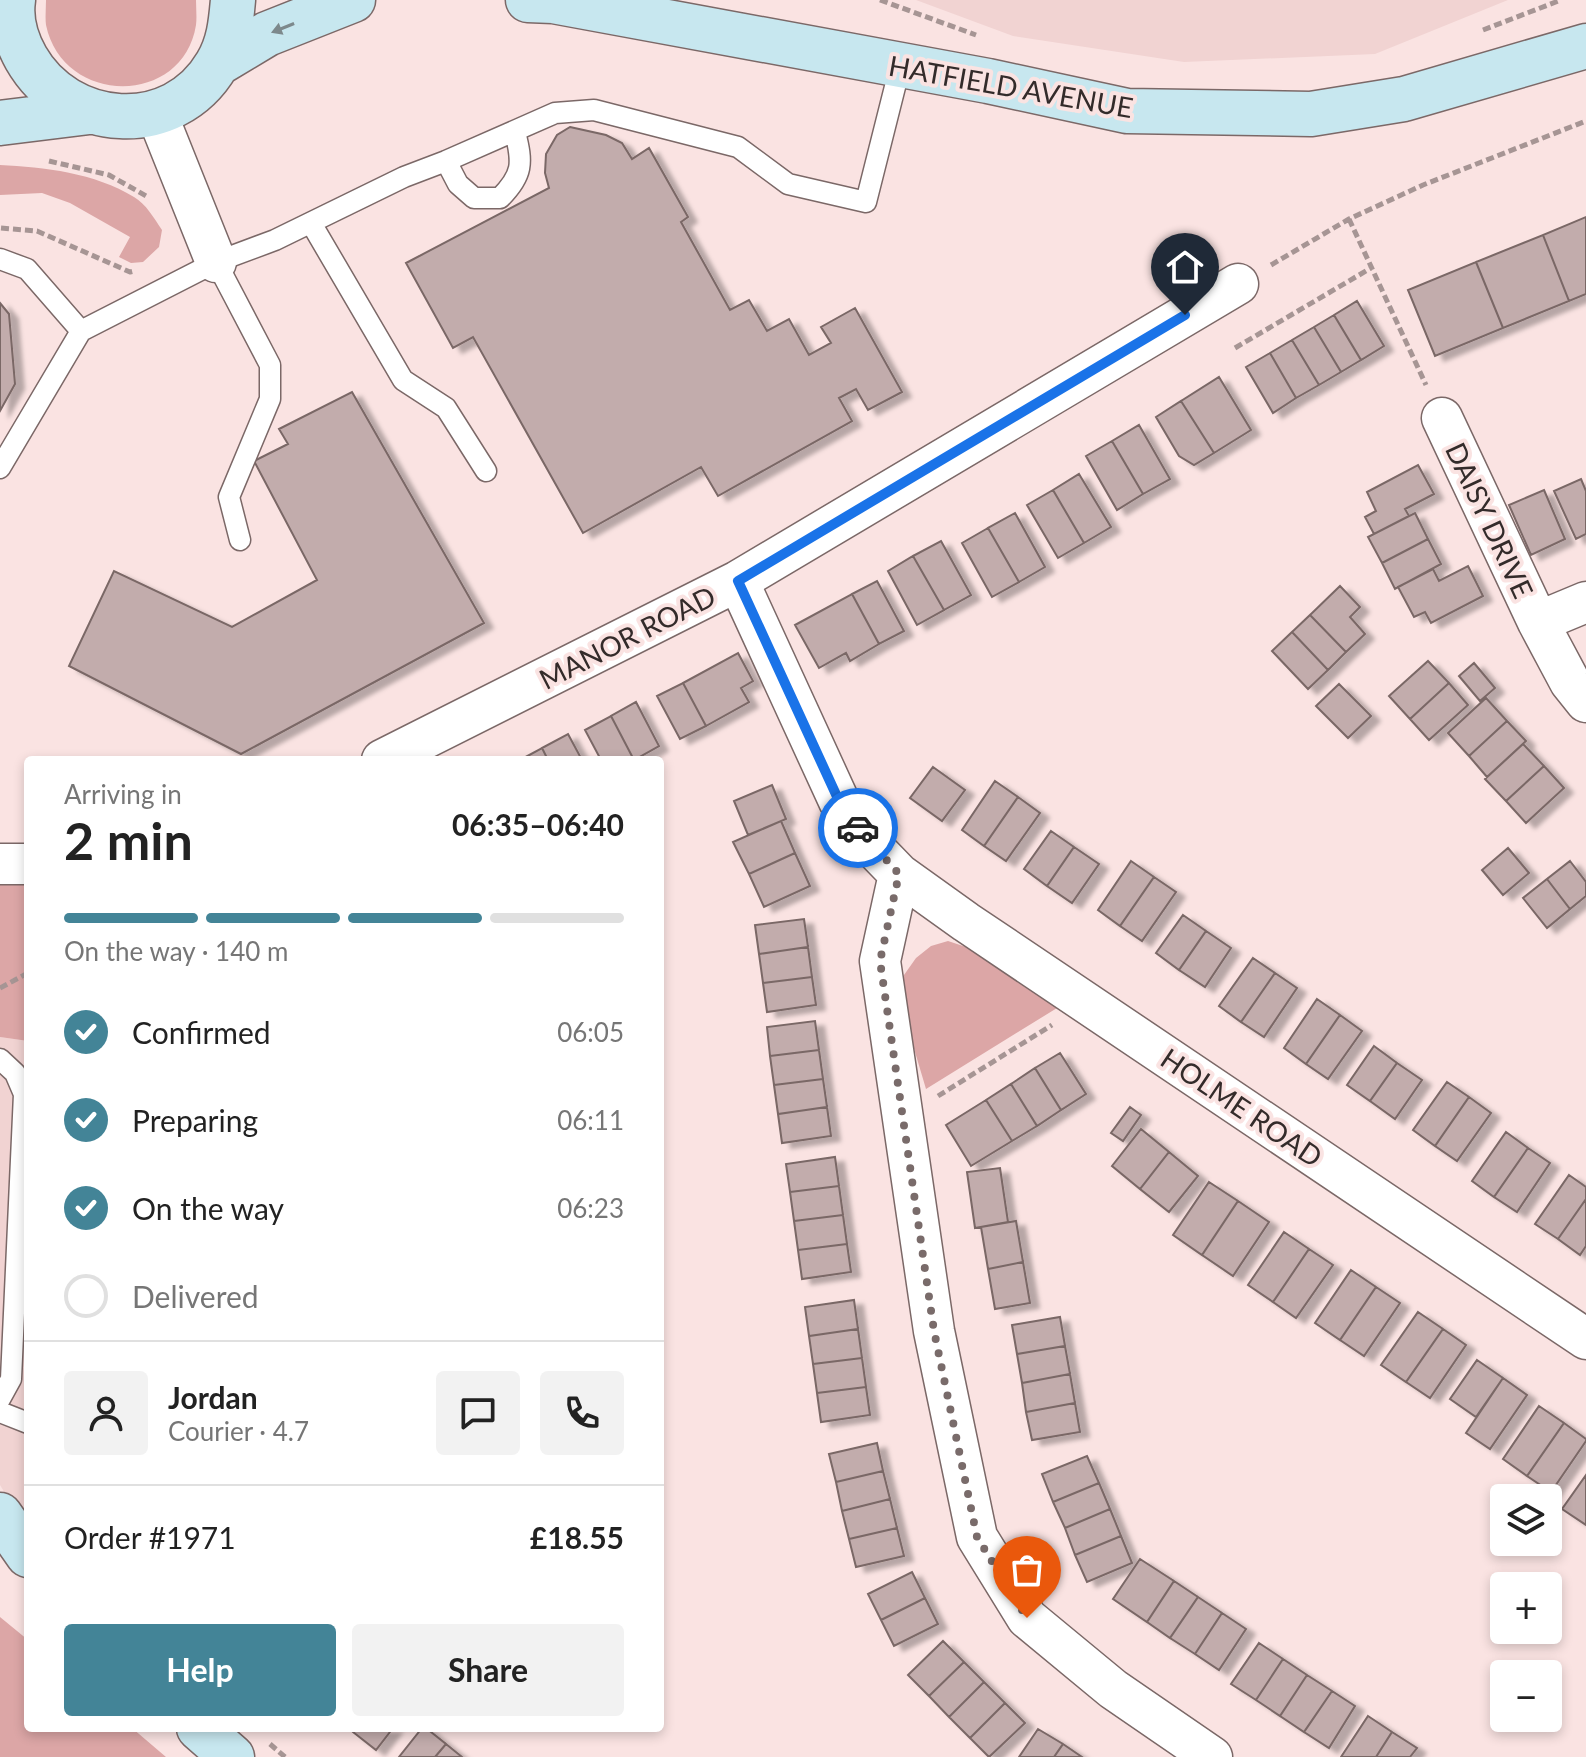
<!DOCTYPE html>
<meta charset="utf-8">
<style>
body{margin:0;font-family:Lato,sans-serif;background:#f2f2f2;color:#222;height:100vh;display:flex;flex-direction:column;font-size:30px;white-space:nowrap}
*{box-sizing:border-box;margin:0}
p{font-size:26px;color:#767676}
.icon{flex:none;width:44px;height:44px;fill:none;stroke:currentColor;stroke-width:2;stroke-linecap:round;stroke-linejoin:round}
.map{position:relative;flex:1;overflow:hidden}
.drawer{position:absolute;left:24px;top:756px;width:640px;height:976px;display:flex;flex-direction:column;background:#fff;border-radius:8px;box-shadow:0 4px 12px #0003}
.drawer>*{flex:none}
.buttons{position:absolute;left:1490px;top:1484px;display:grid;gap:16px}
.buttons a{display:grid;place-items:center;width:72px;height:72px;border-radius:8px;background:#fff;box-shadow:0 4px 12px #0003;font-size:40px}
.pin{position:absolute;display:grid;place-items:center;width:68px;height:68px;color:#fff;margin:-82px -34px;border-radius:50% 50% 50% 0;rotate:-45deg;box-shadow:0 0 8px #0007}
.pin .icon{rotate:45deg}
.courier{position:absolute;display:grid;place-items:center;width:80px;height:80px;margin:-40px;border:6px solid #1a73e8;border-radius:50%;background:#fff;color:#222;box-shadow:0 2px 10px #0007}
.overview em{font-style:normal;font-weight:700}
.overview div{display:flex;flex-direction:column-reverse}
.overview{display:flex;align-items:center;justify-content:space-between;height:136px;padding:0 40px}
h1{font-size:52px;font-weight:700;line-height:60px}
.bar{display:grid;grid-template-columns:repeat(4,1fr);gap:12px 8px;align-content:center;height:96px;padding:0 40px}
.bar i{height:10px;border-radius:6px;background:#e0e0e0}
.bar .on{background:#438497}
.bar p{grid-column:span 4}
.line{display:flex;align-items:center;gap:20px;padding:0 40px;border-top:2px solid #e0e0e0}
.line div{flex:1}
.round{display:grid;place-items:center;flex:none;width:84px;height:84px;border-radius:8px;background:#f2f2f2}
ol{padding:0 40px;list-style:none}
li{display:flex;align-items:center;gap:24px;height:88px}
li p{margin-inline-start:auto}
li .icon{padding:8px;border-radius:50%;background:#438497;color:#fff;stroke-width:4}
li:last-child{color:#767676}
li i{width:44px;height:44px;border:4px solid #e0e0e0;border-radius:50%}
.button{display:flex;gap:16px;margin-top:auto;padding:16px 40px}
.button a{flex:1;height:92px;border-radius:8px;background:#438497;color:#fff;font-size:32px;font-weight:700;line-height:92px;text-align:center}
.button a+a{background:#f2f2f2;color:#222}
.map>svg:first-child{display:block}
.built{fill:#f1d3d2}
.green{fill:#dca6a6}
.building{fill:#c2acac;stroke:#7a6766;stroke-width:2;filter:url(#shadow)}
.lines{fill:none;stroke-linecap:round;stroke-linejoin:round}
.lane-casing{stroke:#7b6867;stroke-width:23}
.street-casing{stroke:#7b6867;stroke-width:43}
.secondary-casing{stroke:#7b6867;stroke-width:47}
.path{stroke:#a69594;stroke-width:5;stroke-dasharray:8 4;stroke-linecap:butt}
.lane{stroke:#fff;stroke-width:20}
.street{stroke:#fff;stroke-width:40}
.secondary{stroke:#c7e7ef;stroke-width:44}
.oneway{fill:#7d898c}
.done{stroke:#796b6a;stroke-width:8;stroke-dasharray:0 14.4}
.route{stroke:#1a73e8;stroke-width:10}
.labels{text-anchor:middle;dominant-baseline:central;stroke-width:8;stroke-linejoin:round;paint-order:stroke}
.street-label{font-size:28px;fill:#332b2a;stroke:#fae3e2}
</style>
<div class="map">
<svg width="1586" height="1757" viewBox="0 0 1586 1757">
<defs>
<filter id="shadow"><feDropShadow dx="9" dy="5" stdDeviation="2" flood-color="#0004"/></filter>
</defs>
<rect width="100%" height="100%" fill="#fae3e2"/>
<path class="built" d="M916 0H1508L1375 54 1184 62 1013 36Z
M0 1037 28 1041V1531L0 1485Z"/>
<path class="green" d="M46 0H196C196 8 197 17 196 25 183 107 63 106 46 25 45 17 46 8 46 0Z
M0 165C44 167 95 173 134 197 146 204 154 218 162 230L159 247 143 262 131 263 119 257 130 237 70 203 42 193 0 195Z
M28 883V1041L0 1037V884Z
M948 941 966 947 1057 1008 926 1089 899 998 904 975 916 958 931 946Z
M0 1617 28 1640V1728H132L166 1757H0Z"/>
<path class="building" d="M570 127 606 135 622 143 632 159 649 148 688 217 681 222 730 310 749 300 767 331 789 319 809 355 831 343 821 327 855 308 902 392 868 410 856 389 839 398 852 421 718 496 701 467 583 533 473 337 453 348 406 263 549 188 545 173 546 154 557 135Z
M1586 217V294L1569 301 1543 235Z
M1543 235 1569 301 1503 328 1476 262Z
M1476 262 1503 328 1435 356 1408 290Z
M1357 301 1384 346 1361 360 1334 315Z
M0 303 9 314 15 384 0 411Z
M1334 315 1361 360 1341 372 1314 327Z
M1314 327 1341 372 1319 385 1292 340Z
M1292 340 1319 385 1296 398 1270 353Z
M1270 353 1296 398 1273 413 1246 367Z
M1219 377 1251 430 1214 453 1181 401Z
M352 392 484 623 241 754 69 666 114 571 232 627 317 580 254 461 288 444 279 429Z
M1181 401 1214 453 1194 465 1179 456 1156 417Z
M1139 425 1170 479 1143 494 1112 441Z
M1112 441 1143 494 1117 510 1086 456Z
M1418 465 1434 494 1405 509 1409 516 1374 534 1365 517 1376 511 1367 492Z
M1079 474 1111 527 1084 543 1053 490Z
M1581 479 1586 491V534L1576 539 1554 491Z
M1053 490 1084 543 1058 558 1027 505Z
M1544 490 1565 539 1531 555 1509 505Z
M1015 513 1045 567 1019 582 988 528Z
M1415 513 1428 539 1382 563 1368 537Z
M988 528 1019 582 992 597 962 543Z
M1428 539 1441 564 1395 589 1382 563Z
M941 541 971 595 944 610 913 556Z
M913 556 944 610 917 625 888 571Z
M1468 566 1483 596 1431 623 1425 612 1414 617 1398 587 1433 569 1439 581Z
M877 581 904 631 879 644 852 594Z
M1340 586 1360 607 1350 617 1365 634 1346 652 1310 615Z
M852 594 879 644 850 661 846 653 819 668 795 625Z
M1310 615 1346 652 1328 670 1292 632Z
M1292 632 1328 670 1308 689 1272 651Z
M738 653 753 681 741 688 749 702 706 726 683 683Z
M1428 661 1449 683 1410 719 1389 696Z
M1474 663 1495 688 1480 701 1459 676Z
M683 683 706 726 680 739 657 696Z
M1449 683 1468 705 1429 740 1410 719Z
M1339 684 1371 716 1348 738 1316 706Z
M1486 698 1507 721 1469 756 1448 733Z
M636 702 659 746 634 760 611 716Z
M611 716 634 760H601L585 730Z
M1507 721 1526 741 1487 777 1469 756Z
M568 734 582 760H548L542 748Z
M1523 744 1544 766 1506 801 1485 779Z
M542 748 548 760H520Z
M1544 766 1564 788 1526 823 1506 801Z
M933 767 965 790 942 821 910 798Z
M995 781 1018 797 984 846 962 830Z
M772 785 786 819 748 835 734 801Z
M1018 797 1040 813 1006 861 984 846Z
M781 821 795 853 749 874 733 842Z
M1051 831 1074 847 1047 886 1024 869Z
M1074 847 1099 864 1072 903 1047 886Z
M1508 848 1529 873 1503 895 1482 870Z
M795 853 810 886 764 907 749 874Z
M1131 861 1154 877 1120 926 1098 910Z
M1570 861 1586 882V896L1570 909 1547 879Z
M1154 877 1176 892 1142 941 1120 926Z
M1547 879 1570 909 1547 928 1523 898Z
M1183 915 1206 931 1179 970 1156 953Z
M804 919 808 947 759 954 755 925Z
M1206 931 1231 948 1205 987 1179 970Z
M808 947 812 977 763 983 759 954Z
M1253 958 1275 973 1241 1022 1219 1006Z
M1275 973 1297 988 1264 1037 1241 1022Z
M812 977 816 1005 767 1012 763 983Z
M1317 999 1340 1015 1306 1064 1284 1048Z
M1340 1015 1362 1031 1328 1079 1306 1064Z
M815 1021 819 1050 770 1056 767 1027Z
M1374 1046 1397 1063 1370 1101 1347 1085Z
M819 1050 823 1079 774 1085 770 1056Z
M1060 1053 1086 1094 1061 1110 1035 1068Z
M1397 1063 1422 1080 1395 1119 1370 1101Z
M1035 1068 1061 1110 1037 1126 1011 1084Z
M823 1079 827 1107 778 1114 774 1085Z
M1447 1082 1469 1097 1435 1146 1413 1130Z
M1011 1084 1037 1126 1012 1141 986 1100Z
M1469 1097 1491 1113 1457 1161 1435 1146Z
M986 1100 1012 1141 971 1166 946 1125Z
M827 1107 831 1136 782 1143 778 1114Z
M1130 1107 1141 1115 1123 1141 1111 1133Z
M1141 1129 1169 1152 1140 1189 1112 1166Z
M1506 1132 1528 1148 1494 1197 1472 1181Z
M1528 1148 1550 1163 1517 1212 1494 1197Z
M1169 1152 1198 1176 1169 1212 1140 1189Z
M835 1157 839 1186 790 1192 786 1164Z
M1000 1168 1008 1222 975 1228 967 1172Z
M1569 1175 1586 1187V1199L1558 1239 1535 1224Z
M1209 1182 1238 1201 1202 1255 1173 1235Z
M839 1186 843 1215 794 1221 790 1192Z
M1586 1199V1246L1580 1255 1558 1239Z
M1238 1201 1269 1222 1233 1276 1202 1255Z
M843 1215 847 1244 798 1250 794 1221Z
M1016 1221 1023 1262 988 1269 981 1227Z
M1284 1232 1309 1249 1273 1302 1248 1285Z
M847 1244 851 1272 802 1279 798 1250Z
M1309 1249 1333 1265 1296 1318 1273 1302Z
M1023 1262 1030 1303 995 1309 988 1269Z
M1351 1270 1376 1287 1340 1340 1315 1323Z
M1376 1287 1400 1303 1364 1356 1340 1340Z
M854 1300 858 1329 809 1336 805 1307Z
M1418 1312 1443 1329 1406 1382 1381 1365Z
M1060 1317 1065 1346 1017 1354 1012 1325Z
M858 1329 862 1358 813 1364 809 1336Z
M1443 1329 1466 1345 1430 1398 1406 1382Z
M1065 1346 1070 1374 1022 1383 1017 1354Z
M862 1358 866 1387 817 1393 813 1364Z
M1477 1360 1503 1378 1476 1417 1450 1399Z
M1070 1374 1075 1403 1026 1412 1022 1383Z
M1503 1378 1527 1395 1490 1449 1466 1433Z
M866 1387 870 1415 821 1422 817 1393Z
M1075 1403 1080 1432 1032 1440 1026 1412Z
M1539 1406 1564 1423 1527 1476 1503 1459Z
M1564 1423 1586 1439V1441L1551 1492 1527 1476Z
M877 1443 883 1471 836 1482 829 1454Z
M1087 1456 1099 1483 1053 1502 1042 1474Z
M883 1471 890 1499 842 1511 836 1482Z
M1586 1475V1525L1562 1509Z
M1099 1483 1110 1509 1065 1528 1053 1502Z
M890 1499 897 1528 849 1539 842 1511Z
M1110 1509 1121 1536 1075 1555 1065 1528Z
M897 1528 904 1556 856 1567 849 1539Z
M1121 1536 1132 1563 1087 1582 1075 1555Z
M1140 1559 1174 1581 1147 1622 1113 1599Z
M912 1572 925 1598 881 1620 868 1594Z
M1174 1581 1198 1597 1170 1638 1147 1622Z
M1198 1597 1222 1613 1195 1654 1170 1638Z
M925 1598 938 1624 894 1646 881 1620Z
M1222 1613 1246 1629 1219 1670 1195 1654Z
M943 1641 964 1662 929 1696 908 1675Z
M1259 1643 1283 1659 1256 1700 1231 1684Z
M1283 1659 1307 1675 1280 1716 1256 1700Z
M964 1662 984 1682 949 1717 929 1696Z
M1307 1675 1332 1691 1304 1732 1280 1716Z
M984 1682 1005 1703 970 1738 949 1717Z
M1332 1691 1355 1706 1329 1748 1304 1732Z
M1005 1703 1025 1723 989 1757 970 1738Z
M1368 1716 1392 1732 1376 1757H1341Z
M355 1728H393L376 1750 353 1732Z
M422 1728H426L446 1744 435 1757H399Z
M1038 1729 1063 1744 1054 1757H1019Z
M1392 1732 1417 1748 1410 1757H1376Z
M446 1744 462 1757H435Z
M1063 1744 1082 1757H1054Z"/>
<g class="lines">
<g class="lane-casing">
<path id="lane" d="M446 161 458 184 474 198H500C523 175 523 163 515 132
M311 223 403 380 446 408 486 471
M0 259 27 269 81 331
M216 262 270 365V399L229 497 240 540
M0 468 81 331 216 262 275 240 404 177 446 161 555 113 594 110 738 147 788 184 866 202 900 67
M0 1059 15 1073 24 1094 11 1379 0 1399
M0 1412 28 1423"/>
</g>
<g class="street-casing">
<path id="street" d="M156 112 216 262
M1442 418 1538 622 1586 602
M738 581 839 801 867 841 899 874 966 922 1586 1339
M1538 622 1570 682 1586 702
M382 760 738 581 1238 284
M0 864H28
M899 874 880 961 934 1331 977 1537 1027 1618 1113 1689 1212 1757"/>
</g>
<g class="secondary-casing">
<path id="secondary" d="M13 0C10 21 16 40 26 58 67 130 173 139 217 64 229 44 231 23 233 0
M528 0 553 1 988 81 1127 111 1311 114 1404 99 1586 46
M217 64 267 34 353 0
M0 123 89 112
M0 1515 28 1555
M199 1728 232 1757"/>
</g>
<path class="path" d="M880 0 976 35
M1483 30 1561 0
M49 161 109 175 148 197
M1349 219 1426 385
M1 228 37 231 130 272 134 271
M1271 265 1349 219 1423 185 1586 121
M1235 348 1371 268
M0 988 28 973
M938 1096 1052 1025
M270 1744 285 1757"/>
<use href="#lane" class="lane"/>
<use href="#street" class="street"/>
<use href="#secondary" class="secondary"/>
</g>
<defs><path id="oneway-solid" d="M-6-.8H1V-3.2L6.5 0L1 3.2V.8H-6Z" transform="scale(2)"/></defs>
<use class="oneway" href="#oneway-solid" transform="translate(283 28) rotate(158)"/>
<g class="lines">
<path class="done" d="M858 828 899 874 880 961 934 1331 977 1537 1027 1618"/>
<path class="route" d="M858 828 839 801 738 581 1185 315"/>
</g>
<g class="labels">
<g class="street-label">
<text transform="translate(1011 86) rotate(10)">HATFIELD AVENUE</text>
<text transform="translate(1490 520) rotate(65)">DAISY DRIVE</text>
<text transform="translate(627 637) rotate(-27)">MANOR ROAD</text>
<text transform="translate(1242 1107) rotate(34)">HOLME ROAD</text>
</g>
</g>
</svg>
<div class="buttons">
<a><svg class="icon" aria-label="layers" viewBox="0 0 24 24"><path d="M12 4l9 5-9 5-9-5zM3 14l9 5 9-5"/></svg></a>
<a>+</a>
<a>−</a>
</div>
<div class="pin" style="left:1027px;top:1618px;background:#ea580c"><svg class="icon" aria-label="bag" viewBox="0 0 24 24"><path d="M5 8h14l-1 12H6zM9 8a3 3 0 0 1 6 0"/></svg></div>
<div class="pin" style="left:1185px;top:315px;background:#1f2937"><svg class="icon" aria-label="home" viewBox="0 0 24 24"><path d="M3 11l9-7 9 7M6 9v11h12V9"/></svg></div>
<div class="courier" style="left:858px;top:828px"><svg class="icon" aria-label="car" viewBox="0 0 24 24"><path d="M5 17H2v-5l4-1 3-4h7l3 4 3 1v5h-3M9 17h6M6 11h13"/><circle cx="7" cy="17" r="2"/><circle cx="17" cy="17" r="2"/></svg></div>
<section class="drawer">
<div class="overview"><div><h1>2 min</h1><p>Arriving in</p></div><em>06:35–06:40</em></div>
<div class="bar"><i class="on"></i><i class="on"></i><i class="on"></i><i></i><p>On the way · 140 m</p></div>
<ol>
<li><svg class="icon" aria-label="check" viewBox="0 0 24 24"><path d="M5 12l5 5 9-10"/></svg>Confirmed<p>06:05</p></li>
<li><svg class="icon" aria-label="check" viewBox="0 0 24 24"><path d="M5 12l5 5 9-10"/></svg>Preparing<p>06:11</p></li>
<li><svg class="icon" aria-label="check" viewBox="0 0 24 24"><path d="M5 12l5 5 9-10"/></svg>On the way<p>06:23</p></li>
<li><i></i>Delivered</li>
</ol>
<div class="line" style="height:144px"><a class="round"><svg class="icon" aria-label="person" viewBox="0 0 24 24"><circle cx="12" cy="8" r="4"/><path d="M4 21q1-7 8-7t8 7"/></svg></a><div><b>Jordan</b><p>Courier · 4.7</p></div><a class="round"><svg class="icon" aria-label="chat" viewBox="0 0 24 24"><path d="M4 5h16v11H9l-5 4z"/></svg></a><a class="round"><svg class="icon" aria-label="phone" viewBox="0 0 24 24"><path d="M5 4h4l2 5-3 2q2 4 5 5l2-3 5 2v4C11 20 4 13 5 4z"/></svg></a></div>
<div class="line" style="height:104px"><div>Order #1971</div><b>£18.55</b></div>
<div class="button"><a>Help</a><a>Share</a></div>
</section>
</div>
